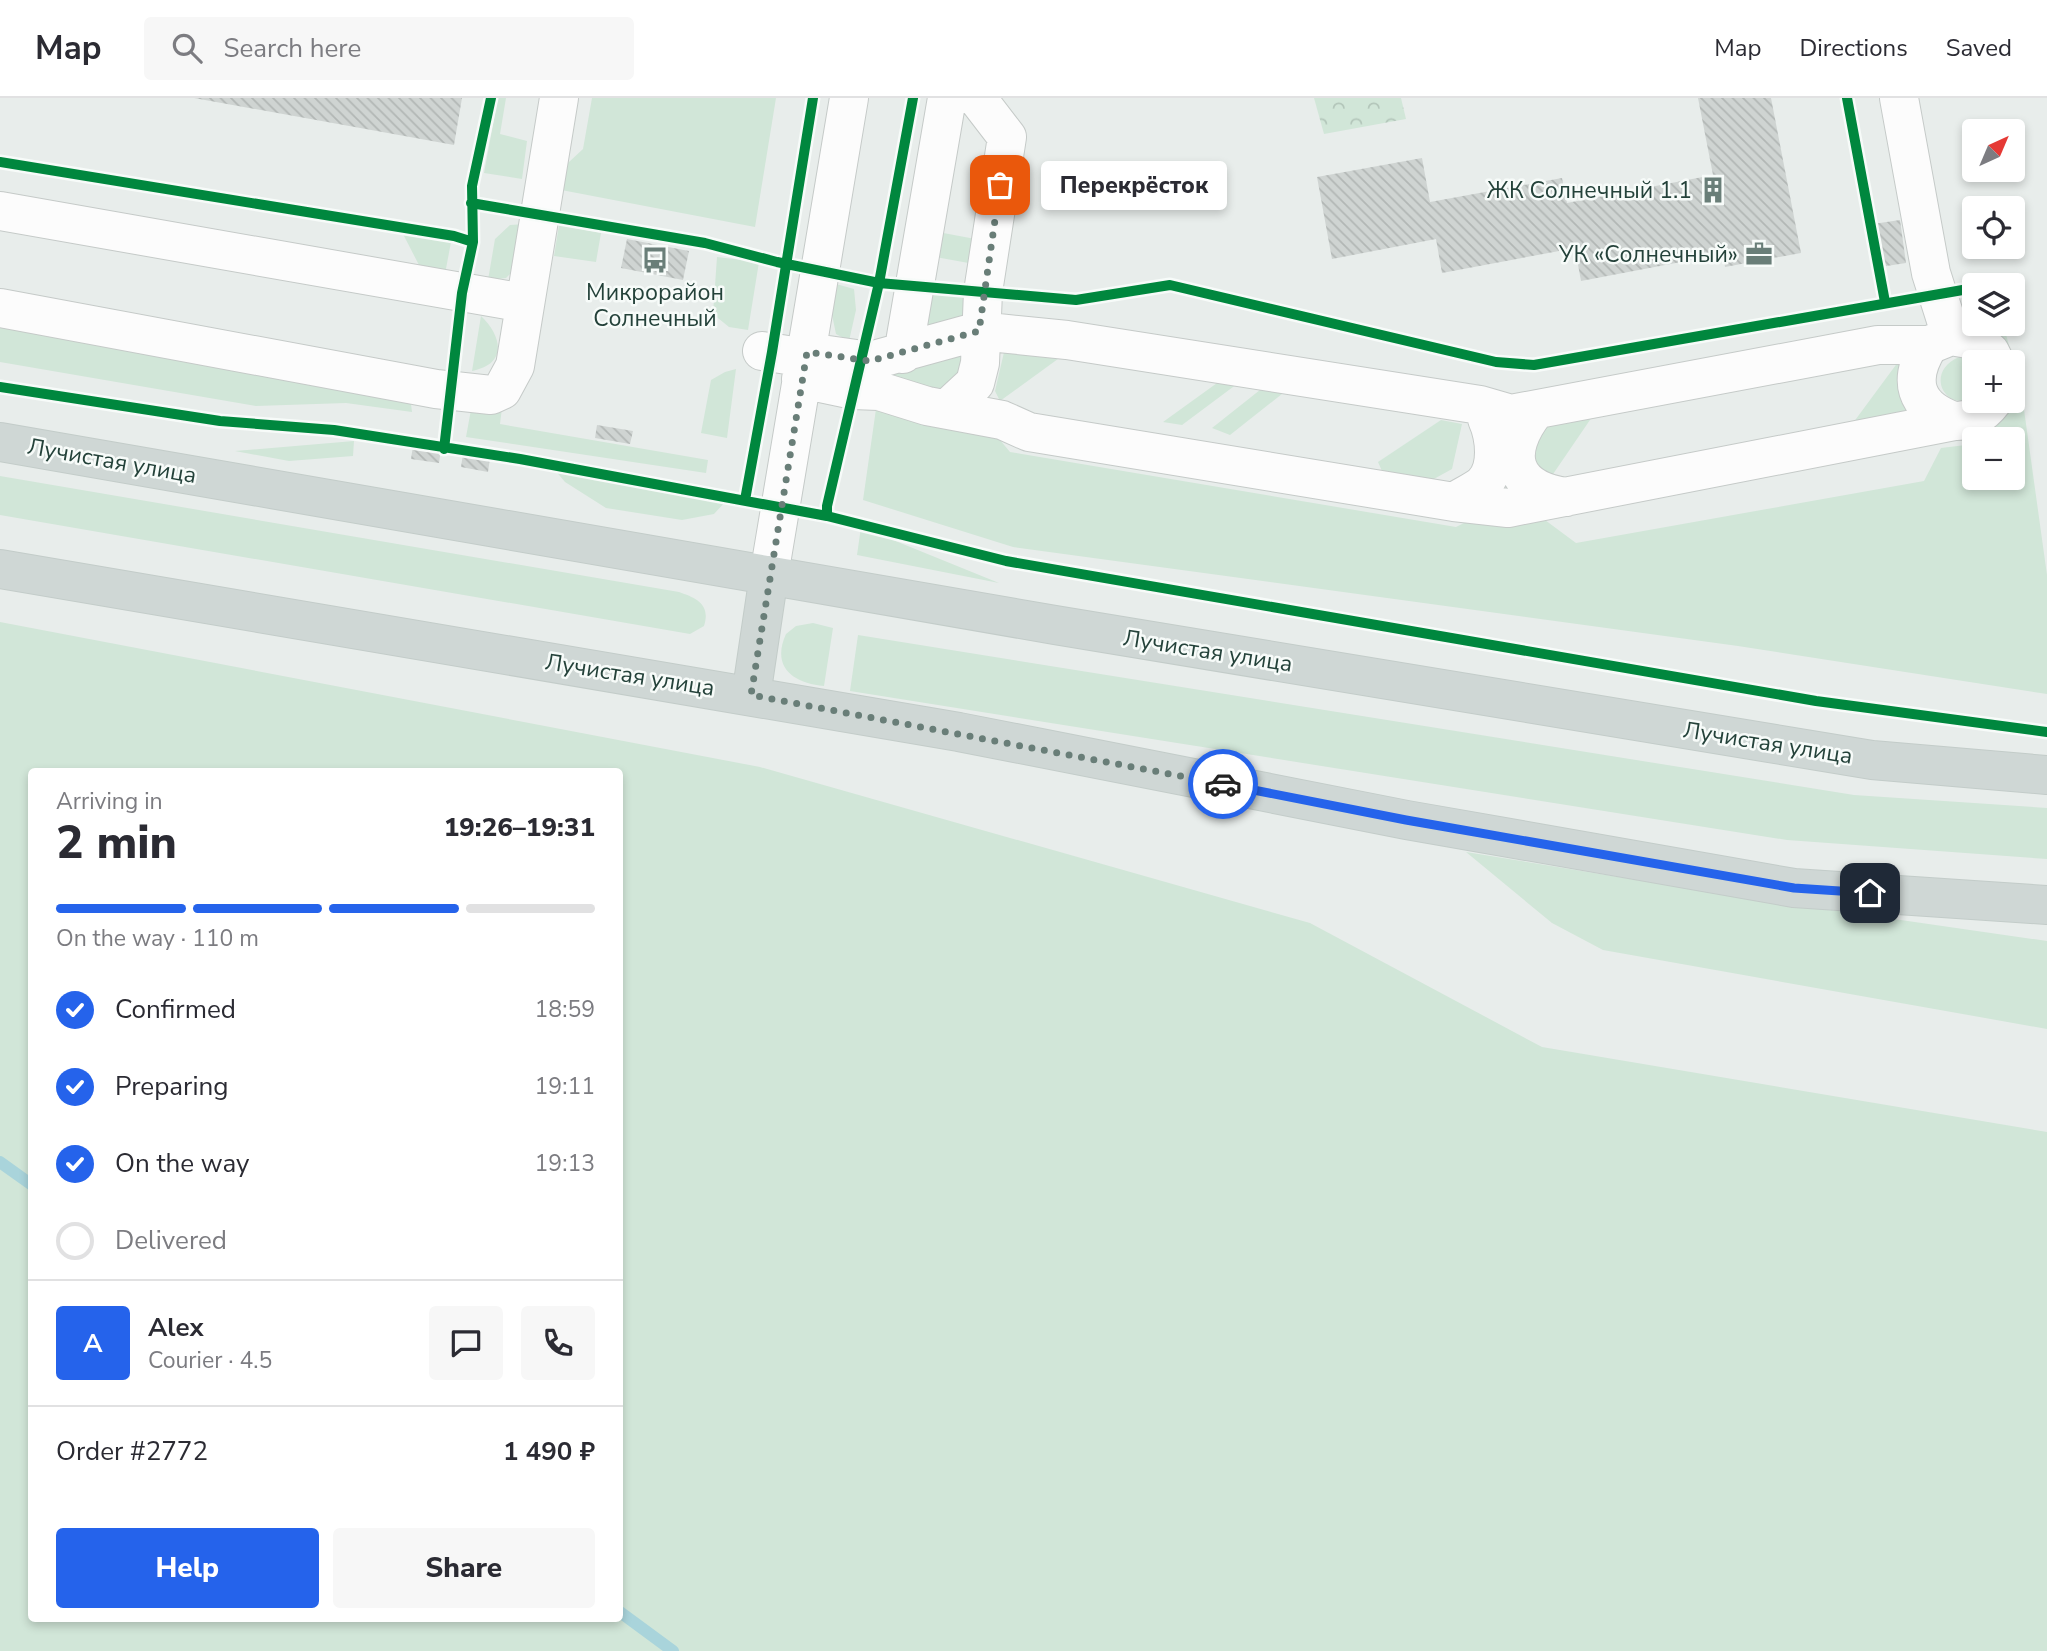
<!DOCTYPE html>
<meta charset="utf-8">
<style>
body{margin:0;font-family:"Nunito Sans",sans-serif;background:#f7f7f7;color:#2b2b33;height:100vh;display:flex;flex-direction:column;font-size:26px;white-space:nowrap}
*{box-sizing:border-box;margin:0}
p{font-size:23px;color:#7c7c81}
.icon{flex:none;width:38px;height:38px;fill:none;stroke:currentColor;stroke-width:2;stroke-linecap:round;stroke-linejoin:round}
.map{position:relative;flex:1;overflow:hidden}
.panel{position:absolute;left:28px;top:670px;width:595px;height:854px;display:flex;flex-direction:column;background:#fff;border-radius:7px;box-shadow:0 4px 10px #0003}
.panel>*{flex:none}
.needle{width:46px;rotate:44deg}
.fabs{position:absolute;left:1962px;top:21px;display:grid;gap:14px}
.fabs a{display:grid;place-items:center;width:63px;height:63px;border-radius:7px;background:#fff;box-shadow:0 4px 10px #0003;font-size:35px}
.pin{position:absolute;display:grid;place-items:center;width:60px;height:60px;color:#fff;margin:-30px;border-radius:14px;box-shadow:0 4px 10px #0006}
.courier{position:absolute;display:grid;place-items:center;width:70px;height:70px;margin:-35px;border:5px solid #2563eb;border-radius:50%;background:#fff;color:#222;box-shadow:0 2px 9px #0007}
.bubble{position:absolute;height:49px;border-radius:7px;background:#fff;box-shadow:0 4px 10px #0003;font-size:23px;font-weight:800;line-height:49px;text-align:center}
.headline em{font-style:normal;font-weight:800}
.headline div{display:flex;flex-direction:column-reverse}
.headline{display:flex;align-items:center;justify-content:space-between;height:119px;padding:0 28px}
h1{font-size:46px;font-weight:800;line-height:52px}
.bar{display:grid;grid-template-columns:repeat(4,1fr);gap:10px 7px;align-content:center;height:84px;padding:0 28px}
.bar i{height:9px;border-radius:5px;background:#e1e1e2}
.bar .selected{background:#2563eb}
.bar p{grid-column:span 4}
.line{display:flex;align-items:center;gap:18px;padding:0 28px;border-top:2px solid #e1e1e2}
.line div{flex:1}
.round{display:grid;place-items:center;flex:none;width:74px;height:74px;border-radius:7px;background:#f7f7f7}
ol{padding:0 28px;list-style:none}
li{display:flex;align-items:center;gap:21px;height:77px}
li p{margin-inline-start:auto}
li .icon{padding:7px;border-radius:50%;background:#2563eb;color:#fff;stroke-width:4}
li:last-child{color:#7c7c81}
li i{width:38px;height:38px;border:4px solid #e1e1e2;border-radius:50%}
.cta{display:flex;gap:14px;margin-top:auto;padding:14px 28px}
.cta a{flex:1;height:80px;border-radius:7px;background:#2563eb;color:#fff;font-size:28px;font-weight:800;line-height:80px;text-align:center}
.cta a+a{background:#f7f7f7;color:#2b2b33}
header{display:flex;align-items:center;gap:42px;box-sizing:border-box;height:98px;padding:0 35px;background:#fff;border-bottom:2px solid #e1e1e2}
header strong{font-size:33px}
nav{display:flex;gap:38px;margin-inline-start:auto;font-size:24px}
.search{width:490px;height:63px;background:#f7f7f7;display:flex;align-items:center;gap:18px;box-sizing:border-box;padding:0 24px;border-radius:7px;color:#7c7c81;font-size:26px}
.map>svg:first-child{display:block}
.grass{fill:#d1e6d8;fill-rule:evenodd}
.park{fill:url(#park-crowns)}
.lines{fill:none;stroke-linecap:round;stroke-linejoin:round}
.stream{stroke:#a9d4db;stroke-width:12}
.building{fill:url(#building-back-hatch)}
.minor-casing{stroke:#c5cac8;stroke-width:40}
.major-casing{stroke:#c3ccc9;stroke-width:40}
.minor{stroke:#fcfcfc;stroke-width:38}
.major{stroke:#cfd7d5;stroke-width:38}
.cycleway-casing{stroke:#f7fbf9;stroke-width:15}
.cycleway{stroke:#00873e;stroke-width:10}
.done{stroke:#697e78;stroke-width:7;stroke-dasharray:0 12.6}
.route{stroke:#2563eb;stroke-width:9}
.labels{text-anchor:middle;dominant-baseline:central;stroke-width:5;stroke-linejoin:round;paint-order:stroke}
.poi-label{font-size:23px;fill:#24423a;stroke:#f7fbf9;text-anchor:end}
.street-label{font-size:23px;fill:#24423a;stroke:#f7fbf9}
</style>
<header>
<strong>Map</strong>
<div class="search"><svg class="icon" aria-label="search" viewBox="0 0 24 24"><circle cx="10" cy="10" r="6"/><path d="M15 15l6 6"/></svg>Search here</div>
<nav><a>Map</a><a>Directions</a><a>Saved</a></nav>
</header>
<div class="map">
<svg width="2047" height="1553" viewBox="0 0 2047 1553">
<defs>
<pattern id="park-crowns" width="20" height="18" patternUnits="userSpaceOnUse" patternTransform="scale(1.75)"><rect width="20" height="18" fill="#d1e6d8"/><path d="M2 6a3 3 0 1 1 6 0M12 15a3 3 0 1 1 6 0" fill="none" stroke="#b3c6ba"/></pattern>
<pattern id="building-back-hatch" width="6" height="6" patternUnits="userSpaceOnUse" patternTransform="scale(1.75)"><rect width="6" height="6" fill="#cfd4d2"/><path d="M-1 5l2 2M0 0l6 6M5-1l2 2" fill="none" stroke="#b2b7b5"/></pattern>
</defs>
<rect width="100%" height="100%" fill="#e8edeb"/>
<path class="grass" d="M498 0H506L500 36 527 43 522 81 484 75Z
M592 0H776L755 129 556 91 555 77 583 51Z
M526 126 520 166 506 180 488 182 495 141 510 127Z
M559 127 601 135 596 164 554 158Z
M938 134 986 143 985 168 930 158Z
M403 136 451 144 445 176 420 169Z
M717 159 759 164 748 232 729 229 713 216Z
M836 186 854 191 856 212 849 243 836 236 831 212Z
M926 191 977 200 974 213 928 238Z
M481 218C502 238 508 266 472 273Z
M0 226 410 298 412 314 346 305 256 308 0 264Z
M1977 226H2003L2021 290 2047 477V596L1738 548 1013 449 863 402 877 304 995 336 1010 354 1456 429 1478 418 1545 422 1576 445 1924 383 1941 350 1974 346V380H2012V341H1982L2008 303H2012V264Z
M1005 250 1062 258 1000 303 995 293Z
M956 254 965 260 968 272 945 291 875 283 878 273Z
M1959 259 1974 264V300C1943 314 1925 273 1959 259Z
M1901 260 1908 317 1853 325Z
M736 271 727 340 701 335 711 282 725 274Z
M1224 280 1241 283 1182 327 1163 324Z
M1265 288 1287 292 1230 337 1212 330Z
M472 306 502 310 500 326 708 362 706 375 466 339Z
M1592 319 1549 382 1535 374 1529 337 1547 325Z
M1441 322 1462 326 1452 371 1432 382 1382 373 1378 364Z
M354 343 353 358 289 363 235 353Z
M554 371 726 403 714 416 682 422 606 410 565 384Z
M0 378 679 494C696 500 711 506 704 528L690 536 0 417Z
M861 429 999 485 857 457Z
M0 524 760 669 1310 825 1542 949 2047 1034V1553H0ZM32 674H620V1521H32Z
M813 525 833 530 824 588C793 585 771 569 786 536L796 528Z
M858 537 1854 697 2047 710V761L1787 742 850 593Z
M1466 754 1734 798 2047 843V931L1603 852 1552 825Z"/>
<path class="park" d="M1314 0H1401L1406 21 1324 36Z"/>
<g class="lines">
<path class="stream" d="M0 1064 32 1087
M620 1514 673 1553"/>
</g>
<path class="building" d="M194 0H462L454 47Z
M1698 0H1771L1801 155 1725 169 1723 156 1581 183 1575 150 1442 175 1436 141 1332 161 1317 79 1422 60 1430 104 1562 80 1567 105 1713 77Z
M1900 122 1906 165 1880 169 1873 126Z
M627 141 689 153 683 182 621 170Z
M597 327 633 333 630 346 595 340Z
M413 348 441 351 439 365 411 361Z
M463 356 490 360 488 374 461 369Z"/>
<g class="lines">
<g class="minor-casing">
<path id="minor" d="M1899 0 1931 175 1951 238
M0 113 524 205
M0 210 436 291 491 297 502 292 515 268 559 0
M1929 247C1907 282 1914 309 1954 323
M762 253 806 260
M807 254 870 263 979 233 1067 242 1480 307 1511 316 1878 247H1929L1951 238 1974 242 1990 254 1995 264
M903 256 947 0
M801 281 853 292 879 293 927 308 1002 322 1029 334 1454 404 1508 410 1954 323C1970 324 1983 316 1993 303
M947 311 975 285 980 265 983 194 1007 39 977 0
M1535 313C1502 355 1511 391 1566 399
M1454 404C1463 398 1475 393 1483 386 1499 370 1495 339 1487 321
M769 477 849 0"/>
</g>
<g class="major-casing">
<path id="major" d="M0 344 1055 527 1872 662 2047 677
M0 471 959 634 1407 722 1794 790 2047 807
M751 598 769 477"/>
</g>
<use href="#minor" class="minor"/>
<use href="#major" class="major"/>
<g class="cycleway-casing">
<path id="cycleway" d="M1847 0 1885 204
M0 64 454 138 473 144
M471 105 705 145 777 164 879 185 1076 202 1170 187 1496 264 1534 267 1974 190
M0 289 220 323 334 332 520 361 827 418 1006 463 1816 603 2047 634
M444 351 462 195 473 144 472 88 491 0
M745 402 772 254 813 0
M827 418V408L879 185 913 0"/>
</g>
<use href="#cycleway" class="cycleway"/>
</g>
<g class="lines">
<path class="done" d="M1000 87 979 233 870 263 807 254 751 597 1223 686"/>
<path class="route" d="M1223 686 1406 722 1794 790 1870 795"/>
</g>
<defs>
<g id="building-bare" transform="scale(2.1)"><path d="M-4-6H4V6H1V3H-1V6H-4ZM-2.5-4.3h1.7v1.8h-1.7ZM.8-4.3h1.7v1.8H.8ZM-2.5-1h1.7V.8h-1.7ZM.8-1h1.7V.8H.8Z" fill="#697e78" stroke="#f7fbf9" stroke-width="2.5" paint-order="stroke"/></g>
<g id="office-bare" transform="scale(2.1)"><path d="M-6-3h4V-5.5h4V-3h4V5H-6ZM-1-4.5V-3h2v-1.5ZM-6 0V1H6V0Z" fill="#697e78" stroke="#f7fbf9" stroke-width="2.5" paint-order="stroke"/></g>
<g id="bus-bare" transform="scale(2.1)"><path d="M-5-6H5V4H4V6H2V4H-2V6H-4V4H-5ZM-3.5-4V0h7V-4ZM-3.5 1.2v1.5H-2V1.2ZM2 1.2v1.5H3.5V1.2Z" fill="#697e78" stroke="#f7fbf9" stroke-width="2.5" paint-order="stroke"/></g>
</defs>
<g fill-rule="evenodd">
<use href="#building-bare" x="1713" y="92"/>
<use href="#office-bare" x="1759" y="156"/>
<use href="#bus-bare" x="655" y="162"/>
</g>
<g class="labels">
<g class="poi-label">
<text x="1692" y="92">ЖК Солнечный 1.1</text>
<text x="1738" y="156">УК «Солнечный»</text>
<text x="655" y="194" text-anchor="middle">Микрорайон<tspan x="655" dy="26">Солнечный</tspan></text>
</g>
<g class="street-label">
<text transform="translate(112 363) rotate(10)">Лучистая улица</text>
<text transform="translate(1208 553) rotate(9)">Лучистая улица</text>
<text transform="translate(630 577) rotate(9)">Лучистая улица</text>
<text transform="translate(1768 645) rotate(9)">Лучистая улица</text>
</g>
</g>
</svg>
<div class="fabs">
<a><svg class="needle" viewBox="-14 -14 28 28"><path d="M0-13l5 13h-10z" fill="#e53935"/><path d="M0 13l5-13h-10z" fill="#7c7c81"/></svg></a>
<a><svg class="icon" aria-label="locate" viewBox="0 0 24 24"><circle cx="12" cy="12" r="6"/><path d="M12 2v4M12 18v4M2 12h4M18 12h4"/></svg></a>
<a><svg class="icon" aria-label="layers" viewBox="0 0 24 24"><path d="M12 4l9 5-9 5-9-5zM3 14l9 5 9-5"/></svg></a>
<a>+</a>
<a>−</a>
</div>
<div class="pin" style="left:1000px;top:87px;background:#ea580c"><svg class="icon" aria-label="bag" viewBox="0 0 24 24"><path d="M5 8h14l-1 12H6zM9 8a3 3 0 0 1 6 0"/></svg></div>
<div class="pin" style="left:1870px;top:795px;background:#1f2937"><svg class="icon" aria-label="home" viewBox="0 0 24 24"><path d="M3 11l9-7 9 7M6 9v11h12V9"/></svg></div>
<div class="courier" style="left:1223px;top:686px"><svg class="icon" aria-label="car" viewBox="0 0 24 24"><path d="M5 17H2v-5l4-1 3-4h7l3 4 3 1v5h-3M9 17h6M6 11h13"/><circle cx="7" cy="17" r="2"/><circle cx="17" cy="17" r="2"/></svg></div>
<div class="bubble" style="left:1041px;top:63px;width:186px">Перекрёсток</div>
<section class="panel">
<div class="headline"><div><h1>2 min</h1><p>Arriving in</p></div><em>19:26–19:31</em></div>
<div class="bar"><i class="selected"></i><i class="selected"></i><i class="selected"></i><i></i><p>On the way · 110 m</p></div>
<ol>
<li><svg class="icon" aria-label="check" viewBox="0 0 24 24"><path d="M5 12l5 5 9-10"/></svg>Confirmed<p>18:59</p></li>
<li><svg class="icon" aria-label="check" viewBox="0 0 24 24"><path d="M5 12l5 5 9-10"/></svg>Preparing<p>19:11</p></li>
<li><svg class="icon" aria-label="check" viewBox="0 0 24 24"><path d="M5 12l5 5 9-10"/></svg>On the way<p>19:13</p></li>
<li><i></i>Delivered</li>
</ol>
<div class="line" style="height:126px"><b class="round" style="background:#2563eb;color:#fff">A</b><div><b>Alex</b><p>Courier · 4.5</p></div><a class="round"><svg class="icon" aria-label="chat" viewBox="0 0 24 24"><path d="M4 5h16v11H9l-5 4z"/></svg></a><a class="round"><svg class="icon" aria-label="phone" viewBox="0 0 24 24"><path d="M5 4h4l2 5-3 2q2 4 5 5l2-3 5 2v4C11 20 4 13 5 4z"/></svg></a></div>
<div class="line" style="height:91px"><div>Order #2772</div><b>1 490 ₽</b></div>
<div class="cta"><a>Help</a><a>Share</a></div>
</section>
</div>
